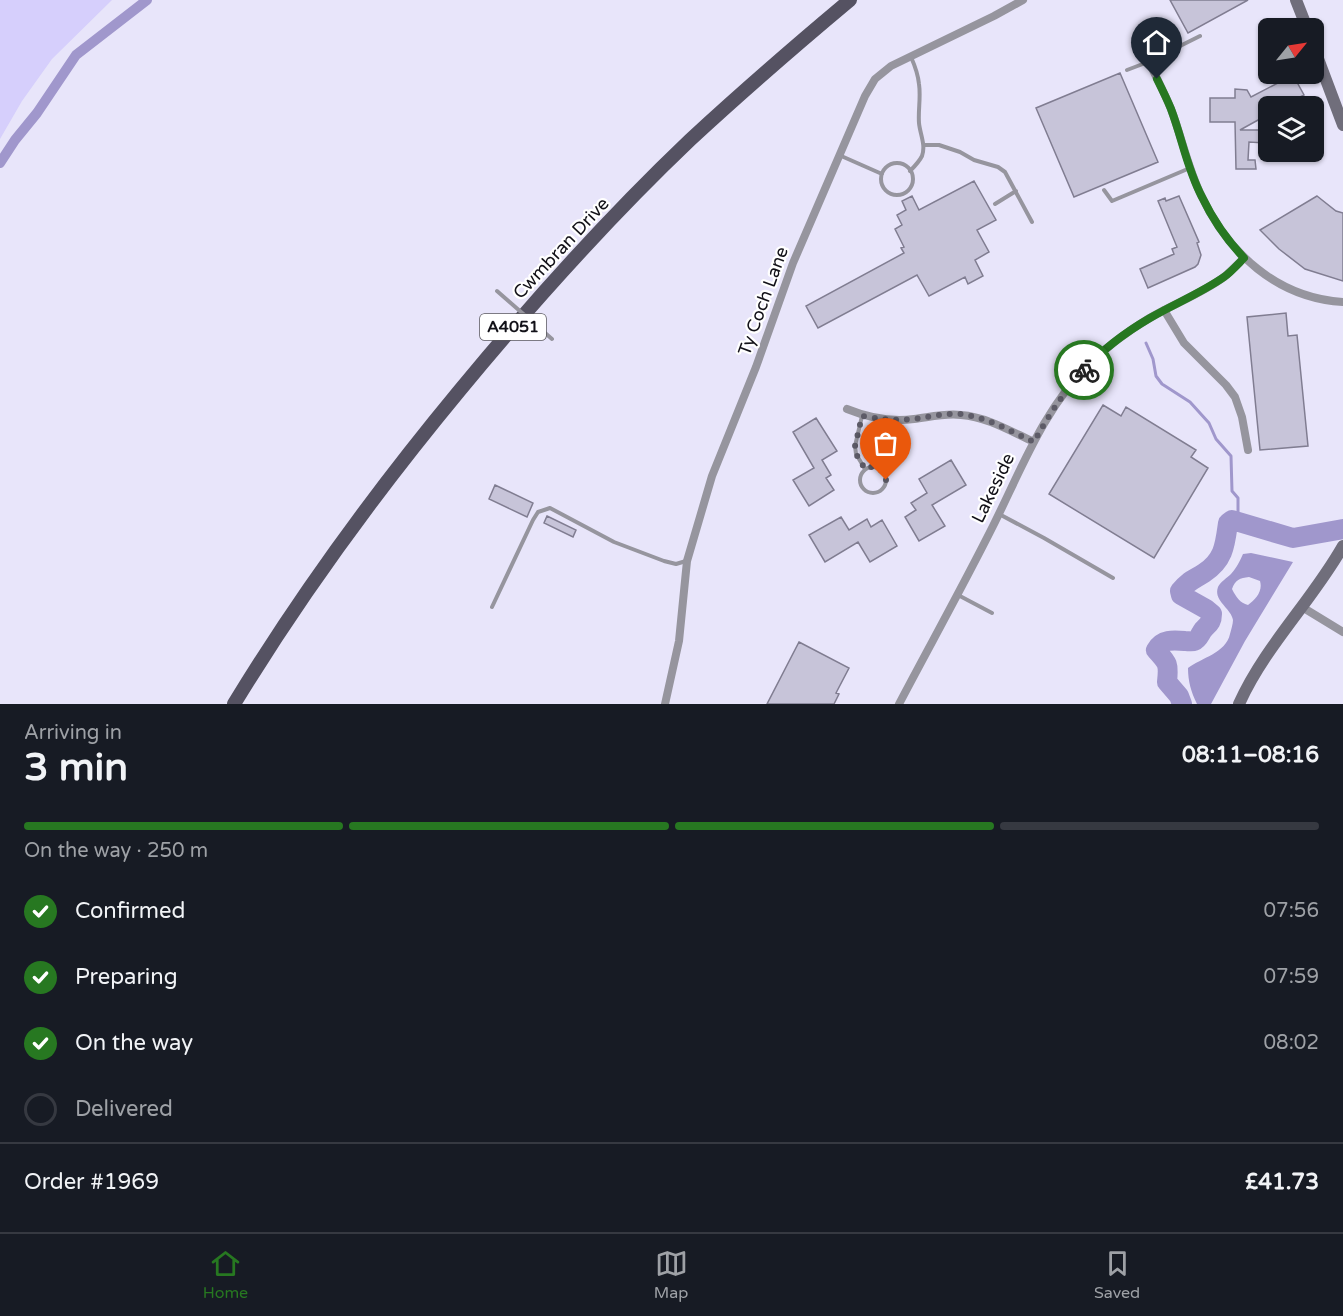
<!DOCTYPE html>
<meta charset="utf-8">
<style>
body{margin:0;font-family:"Varela Round",sans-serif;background:#242831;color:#f1f3f6;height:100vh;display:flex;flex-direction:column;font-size:22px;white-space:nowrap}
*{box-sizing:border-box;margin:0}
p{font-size:20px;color:#9ea1a6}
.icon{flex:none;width:33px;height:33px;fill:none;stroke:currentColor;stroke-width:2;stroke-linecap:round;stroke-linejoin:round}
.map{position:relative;height:704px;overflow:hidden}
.sheet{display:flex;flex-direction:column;background:#171b24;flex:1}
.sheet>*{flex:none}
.needle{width:39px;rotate:60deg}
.controls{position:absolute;left:1258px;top:18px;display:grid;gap:12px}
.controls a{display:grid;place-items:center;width:66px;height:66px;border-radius:9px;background:#171b24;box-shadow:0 2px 4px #0004;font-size:30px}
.pin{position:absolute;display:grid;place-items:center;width:51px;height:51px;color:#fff;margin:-62px -26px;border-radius:50% 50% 50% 0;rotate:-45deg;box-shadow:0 0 6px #0007}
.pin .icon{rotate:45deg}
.courier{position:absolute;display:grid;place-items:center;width:60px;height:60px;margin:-30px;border:4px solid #277821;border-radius:50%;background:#fff;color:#222;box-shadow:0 2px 8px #0007}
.headline em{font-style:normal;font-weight:700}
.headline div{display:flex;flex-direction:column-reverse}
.headline{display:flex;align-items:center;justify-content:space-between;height:102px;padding:0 24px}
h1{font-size:39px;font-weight:700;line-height:45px}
.bar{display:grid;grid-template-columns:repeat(4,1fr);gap:9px 6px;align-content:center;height:72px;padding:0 24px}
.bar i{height:8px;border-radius:4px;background:#363941}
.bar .active{background:#277821}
.bar p{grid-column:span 4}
.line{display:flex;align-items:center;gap:15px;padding:0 24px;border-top:2px solid #363941}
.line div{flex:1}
ol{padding:0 24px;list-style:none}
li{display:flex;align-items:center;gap:18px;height:66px}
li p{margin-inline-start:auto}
li .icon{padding:6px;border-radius:50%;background:#277821;color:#fff;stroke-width:4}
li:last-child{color:#9ea1a6}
li i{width:33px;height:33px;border:3px solid #363941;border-radius:50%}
.dock{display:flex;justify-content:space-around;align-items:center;height:84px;border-top:2px solid #363941;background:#171b24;font-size:16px;color:#9ea1a6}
.dock a{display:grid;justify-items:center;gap:3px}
.dock .active{color:#277821}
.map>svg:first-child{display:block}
.green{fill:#d6cffc}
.water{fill:#a097cc;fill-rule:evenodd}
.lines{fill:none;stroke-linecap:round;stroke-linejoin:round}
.stream{stroke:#a097cc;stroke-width:3}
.canal{stroke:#a097cc;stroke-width:10}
.river{stroke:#a097cc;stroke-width:20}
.building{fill:#c7c4d9;stroke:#807d91;stroke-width:1.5}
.lane{stroke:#96959e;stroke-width:4}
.street{stroke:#96959e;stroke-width:8}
.secondary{stroke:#706e7b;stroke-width:12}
.primary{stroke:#555262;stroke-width:14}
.lane-bridge{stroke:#96959e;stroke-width:4}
.done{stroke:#5d5b67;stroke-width:6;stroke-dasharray:0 10.8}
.route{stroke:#277821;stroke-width:8}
.labels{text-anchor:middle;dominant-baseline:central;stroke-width:4.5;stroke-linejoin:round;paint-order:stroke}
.shield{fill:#fff;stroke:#59585d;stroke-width:1.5}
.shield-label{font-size:16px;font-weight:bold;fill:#121118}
.street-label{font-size:18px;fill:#121118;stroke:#fff}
</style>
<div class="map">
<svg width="1343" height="704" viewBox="0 0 1343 704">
<rect width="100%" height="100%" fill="#e8e5fa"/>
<path class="green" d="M0 0H112L52 59 22 101 0 139Z"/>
<path class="water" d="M1251 553 1293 562 1245 641 1211 704H1197C1191 692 1188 681 1188 668 1201 658 1226 653 1230 634 1231 630 1233 624 1233 620 1231 608 1213 601 1218 587 1220 582 1227 578 1231 574 1237 567 1240 561 1243 554ZM1249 577 1260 581C1263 591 1256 599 1248 605 1240 603 1236 597 1232 589 1235 580 1240 578 1249 577Z"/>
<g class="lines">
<path class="stream" d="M1146 343 1153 359 1156 376 1162 384 1190 402 1209 423 1216 439 1231 456 1232 491 1238 498V522"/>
<path class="canal" d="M0 163 15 140 37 113 76 55 147 0"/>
<path class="river" d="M1182 704 1179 696 1167 682C1169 664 1168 663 1156 650 1162 639 1173 640 1185 641 1188 641 1192 642 1194 641 1199 639 1200 634 1203 630 1208 624 1212 623 1212 614L1206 609 1181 595 1180 591C1188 581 1193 580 1204 573 1224 560 1225 545 1228 523L1232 520 1293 538 1343 529"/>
</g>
<path class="building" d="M1170 0H1248L1188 33Z
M1120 73 1158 162 1074 197 1036 108Z
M1293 75 1304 95 1283 106H1269V114L1240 130H1265V143L1249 142 1248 160H1255L1256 169H1236L1235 122H1210V98H1235V89L1247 90 1251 97Z
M974 181 996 220 977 230 989 252 975 260 983 276 968 284 965 277 929 296 917 275 818 328 806 306 904 253 901 248 904 247 895 229 902 225 897 215 906 210 902 201 912 196 919 210Z
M1179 196 1199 242 1197 243 1201 255 1198 264 1195 267 1148 288 1140 269 1174 254 1172 249 1177 247 1158 201 1165 198 1166 201Z
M1317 196 1336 211 1343 213V281L1305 269 1279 249 1260 230Z
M1286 313 1288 336 1297 335 1308 446 1260 450 1247 317Z
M1103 405 1121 416 1126 407 1196 450 1191 457 1208 468 1154 558 1049 494Z
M816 418 837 451 822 460 831 475 826 478 834 490 809 506 793 480 814 468 793 432Z
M951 460 966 485 932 505 945 526 919 541 905 517 916 510 911 503 927 493 919 479Z
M495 485 533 503 527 517 489 499Z
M547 516 576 530 573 537 544 523Z
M841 517 849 530 867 519 871 527 882 520 897 546 870 562 858 542 825 562 809 535Z
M799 642 849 668 836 693 839 694 834 704H767Z"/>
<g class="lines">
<path class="lane" d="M1127 70 1148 62 1200 36
M924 145H939L960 152 974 160 998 167 1005 172 1032 222
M839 155 882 174
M881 179a16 16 0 1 1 32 0a16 16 0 1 1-32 0Z
M910 171C915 166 919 162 922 156 926 145 920 134 919 123 918 110 921 97 919 84 918 74 915 66 911 57
M1104 190 1112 201 1190 168
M995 204 1016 191
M862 416 855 446 856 454 865 469
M860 480a13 13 0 1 1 26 0a13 13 0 1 1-26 0Z
M999 514 1044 538 1113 578
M958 595 992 613
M492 607 533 520 538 512 550 508 614 542 664 561 676 564 686 561"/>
<path class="street" d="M1137 39C1149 62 1161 85 1171 109 1182 138 1188 168 1201 195 1228 253 1277 298 1343 302
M1164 310 1184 343 1226 385 1235 397 1242 417 1248 450
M847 409C869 418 890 422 914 419 930 417 945 413 961 415 987 417 1010 431 1034 442
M1302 607 1343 632
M665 704 679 641 687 561 712 476 756 367 793 263 865 96 875 79 891 66 994 16 1023 0
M899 704C930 645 963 586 993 526 1021 470 1044 408 1090 363 1108 346 1128 331 1148 319 1173 304 1201 294 1224 277 1231 271 1238 264 1244 258"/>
<path class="secondary" d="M1296 0 1307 28
M1314 48 1343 125
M1239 704C1265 646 1312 601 1343 546"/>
<path class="primary" d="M234 704C301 594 378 489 460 390 532 303 608 218 690 140 742 92 795 46 850 0"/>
<path class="lane-bridge" d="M497 291 552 339"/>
</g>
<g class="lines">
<path class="done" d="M886 480C884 469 875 464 865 469L856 454 855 446 862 416C880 419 896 421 914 419 929 417 944 413 960 414 987 417 1010 431 1034 442 1048 416 1064 392 1084 370"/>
<path class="route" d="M1084 370C1103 349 1126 332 1150 318 1174 304 1201 293 1224 277 1231 272 1238 264 1244 258 1227 240 1213 220 1202 197 1187 169 1182 138 1171 109 1167 99 1162 89 1157 79"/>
</g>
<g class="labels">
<rect class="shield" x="480" y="314" width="66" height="26" rx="4.5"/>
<g class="shield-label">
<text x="513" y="327">A4051</text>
</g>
<g class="street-label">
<text transform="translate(561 248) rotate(-47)">Cwmbran Drive</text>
<text transform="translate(763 301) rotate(-70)">Ty Coch Lane</text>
<text transform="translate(993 488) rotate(-64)">Lakeside</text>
</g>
</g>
</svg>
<div class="controls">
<a><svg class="needle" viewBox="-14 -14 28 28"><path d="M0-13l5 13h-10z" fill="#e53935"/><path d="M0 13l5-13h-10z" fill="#9ea1a6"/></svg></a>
<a><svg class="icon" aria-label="layers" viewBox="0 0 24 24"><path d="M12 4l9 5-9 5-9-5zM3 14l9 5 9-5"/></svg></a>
</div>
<div class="pin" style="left:886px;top:480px;background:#ea580c"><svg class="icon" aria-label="bag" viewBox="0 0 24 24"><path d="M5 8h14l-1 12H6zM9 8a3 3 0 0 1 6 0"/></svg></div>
<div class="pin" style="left:1157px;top:79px;background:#1f2937"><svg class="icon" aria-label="home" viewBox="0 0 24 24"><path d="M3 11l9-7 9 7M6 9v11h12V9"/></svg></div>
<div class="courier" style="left:1084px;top:370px"><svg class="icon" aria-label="bike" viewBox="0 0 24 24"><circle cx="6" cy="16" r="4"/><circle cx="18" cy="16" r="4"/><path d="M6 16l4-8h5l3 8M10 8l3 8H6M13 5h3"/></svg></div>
</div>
<section class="sheet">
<div class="headline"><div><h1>3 min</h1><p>Arriving in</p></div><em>08:11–08:16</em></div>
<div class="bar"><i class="active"></i><i class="active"></i><i class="active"></i><i></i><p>On the way · 250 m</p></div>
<ol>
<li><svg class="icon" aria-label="check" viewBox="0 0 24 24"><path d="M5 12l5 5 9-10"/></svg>Confirmed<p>07:56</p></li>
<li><svg class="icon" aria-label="check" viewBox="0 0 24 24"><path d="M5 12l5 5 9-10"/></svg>Preparing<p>07:59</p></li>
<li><svg class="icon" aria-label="check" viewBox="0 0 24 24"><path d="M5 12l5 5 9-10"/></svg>On the way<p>08:02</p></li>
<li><i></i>Delivered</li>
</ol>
<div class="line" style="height:78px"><div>Order #1969</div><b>£41.73</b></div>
</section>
<nav class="dock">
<a class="active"><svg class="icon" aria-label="home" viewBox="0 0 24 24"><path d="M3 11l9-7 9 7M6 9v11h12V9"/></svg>Home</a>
<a><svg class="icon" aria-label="map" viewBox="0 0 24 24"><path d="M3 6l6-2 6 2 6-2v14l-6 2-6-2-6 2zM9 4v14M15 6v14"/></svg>Map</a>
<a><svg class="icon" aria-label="saved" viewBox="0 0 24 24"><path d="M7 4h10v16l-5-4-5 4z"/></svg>Saved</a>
</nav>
